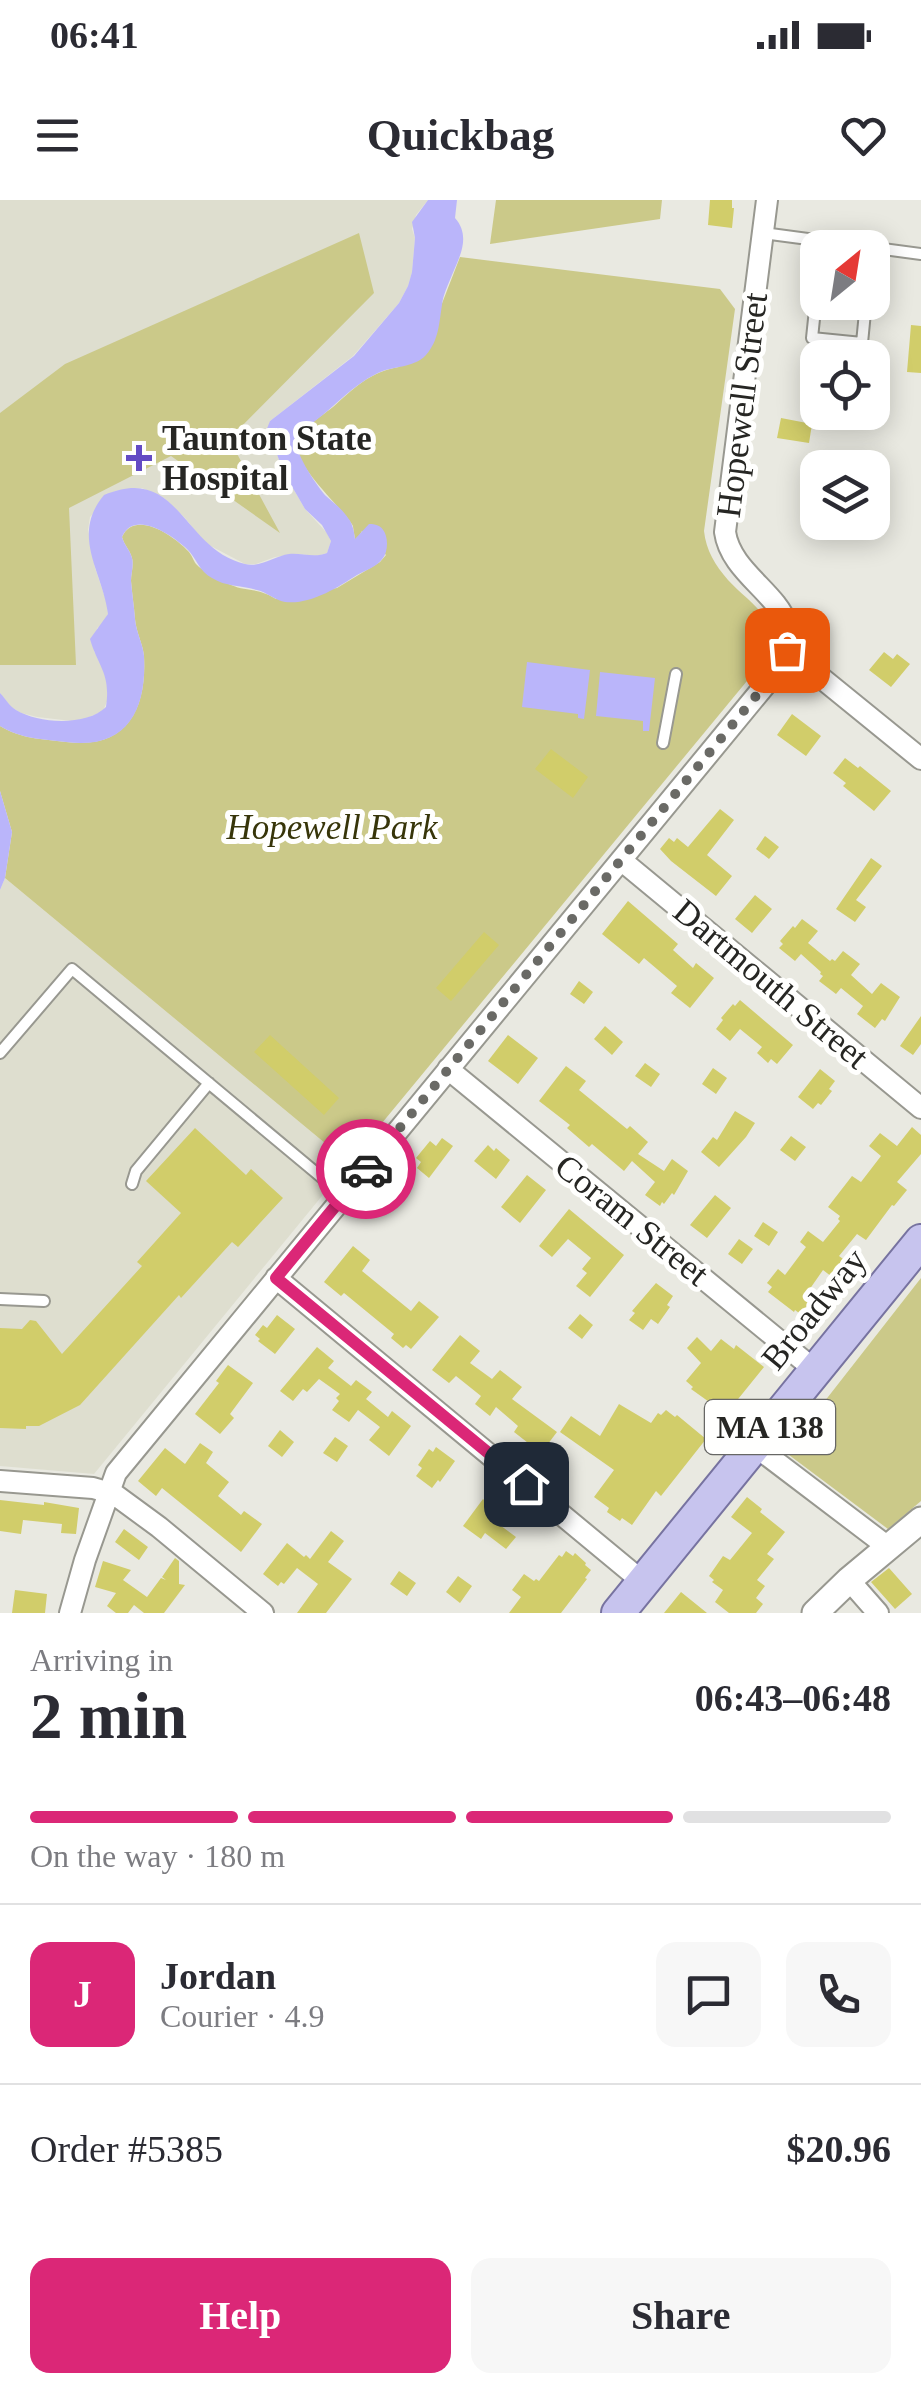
<!DOCTYPE html>
<meta charset="utf-8">
<style>
body{margin:0;font-family:"Times New Roman",serif;background:#f7f7f7;color:#2b2b33;height:100vh;display:flex;flex-direction:column;font-size:38px;white-space:nowrap}
*{box-sizing:border-box;margin:0}
p{font-size:32px;color:#7c7c81}
.icon{flex:none;width:55px;height:55px;fill:none;stroke:currentColor;stroke-width:2;stroke-linecap:round;stroke-linejoin:round}
.map{position:relative;height:1413px;overflow:hidden}
.drawer{display:flex;flex-direction:column;background:#fff;flex:1}
.drawer>*{flex:none}
.needle{width:65px;rotate:30deg}
.buttons{position:absolute;left:800px;top:30px;display:grid;gap:20px}
.buttons a{display:grid;place-items:center;width:90px;height:90px;border-radius:20px;background:#fff;box-shadow:0 5px 25px #0003;font-size:50px}
.pin{position:absolute;display:grid;place-items:center;width:85px;height:85px;color:#fff;margin:-42px;border-radius:20px;box-shadow:0 5px 15px #0006}
.courier{position:absolute;display:grid;place-items:center;width:100px;height:100px;margin:-50px;border:8px solid #db2777;border-radius:50%;background:#fff;color:#222;box-shadow:0 2px 12px #0007}
.summary em{font-style:normal;font-weight:700}
.summary div{display:flex;flex-direction:column-reverse}
.summary{display:flex;align-items:center;justify-content:space-between;height:170px;padding:0 30px}
h1{font-size:65px;font-weight:700;line-height:75px}
.bar{display:grid;grid-template-columns:repeat(4,1fr);gap:15px 10px;align-content:center;height:120px;padding:0 30px}
.bar i{height:12px;border-radius:8px;background:#e1e1e2}
.bar .selected{background:#db2777}
.bar p{grid-column:span 4}
.line{display:flex;align-items:center;gap:25px;padding:0 30px;border-top:2px solid #e1e1e2}
.line div{flex:1}
.round{display:grid;place-items:center;flex:none;width:105px;height:105px;border-radius:20px;background:#f7f7f7}
.primary-button{display:flex;gap:20px;margin-top:auto;padding:20px 30px}
.primary-button a{flex:1;height:115px;border-radius:20px;background:#db2777;color:#fff;font-size:40px;font-weight:700;line-height:115px;text-align:center}
.primary-button a+a{background:#f7f7f7;color:#2b2b33}
.status{display:flex;justify-content:space-between;align-items:center;height:70px;padding:0 50px;background:#fff;direction:ltr}
.status svg{height:28px;fill:currentColor}
header{display:flex;justify-content:space-between;align-items:center;height:130px;padding:0 30px;background:#fff;font-size:45px;font-weight:700}
.map>svg:first-child{display:block}
.built{fill:#dedecf}
.green{fill:#cbc989}
.water{fill:#bab5fa}
.building{fill:#d1cd6a}
.lines{fill:none;stroke-linecap:round;stroke-linejoin:round}
.service-casing{stroke:#989890;stroke-width:14}
.minor-casing{stroke:#989890;stroke-width:24}
.tertiary-casing{stroke:#989890;stroke-width:29}
.primary-casing{stroke:#7773a0;stroke-width:36}
.service{stroke:#fff;stroke-width:10}
.minor{stroke:#fff;stroke-width:20}
.tertiary{stroke:#fff;stroke-width:25}
.primary{stroke:#c7c4ee;stroke-width:32}
.done{stroke:#6a6a66;stroke-width:10;stroke-dasharray:0 18}
.route{stroke:#db2777;stroke-width:12}
.poi-dot{fill:#634bc4;stroke:#fffffe;stroke-width:4}
.labels{text-anchor:middle;dominant-baseline:central;stroke-width:10;stroke-linejoin:round;paint-order:stroke}
.shield{fill:#fffffe;stroke:#676765;stroke-width:2.5}
.shield-label{font-size:32px;font-weight:bold;fill:#262623}
.street-label{font-size:35px;fill:#262623;stroke:#fffffe}
.poi-label{font-size:35px;font-weight:bold;fill:#262623;stroke:#fffffe;text-anchor:start}
.park-label{font-size:35px;font-style:italic;fill:#373509;stroke:#fffffe}
</style>
<div class="status"><b>06:41</b><svg viewBox="0 0 49 12"><path d="M0 12V9h3v3zM5 12V6h3v6zM10 12V3h3v9zM15 12V0h3v12zM26 1h20v11H26zM47 4h2v5h-2z"/></svg></div>
<header><svg class="icon" aria-label="menu" viewBox="0 0 24 24"><path d="M4 6h16M4 12h16M4 18h16"/></svg>Quickbag<svg class="icon" aria-label="heart" viewBox="0 0 24 24"><path d="M12 20l-8-8c-3-5 5-10 8-4 3-6 11-1 8 4z"/></svg></header>
<div class="map">
<svg width="921" height="1413" viewBox="0 0 921 1413">
<rect width="100%" height="100%" fill="#e9e9e1"/>
<path class="built" d="M0 0H428L416 15 412 29 415 38 412 72 408 86 399 103 353 156 270 221 267 241 274 246 283 271 305 309 327 333 331 341 327 353 317 356 299 354 275 357 256 364H245L205 343 185 318 164 298 142 288 115 291 90 317 88 330 95 368 107 403 108 414 104 423 97 428 94 451 106 474 108 499 103 511 85 519 72 521 37 517 21 513 11 507 0 493Z
M5 678 349 963 94 1274 0 1266V690Z"/>
<path class="green" d="M496 0H662L660 19 490 44Z
M359 33 374 93 229 239 280 333 171 256 69 308 76 465H0V213L65 164Z
M460 57 720 89 735 109 704 331C706 350 715 365 728 380 752 406 789 423 761 464L349 963 5 678 12 632 0 591V526C21 539 42 539 66 542 126 550 147 510 144 456 143 444 136 432 135 419 134 406 132 393 131 381 131 373 134 365 132 358 130 350 124 345 122 337 135 309 174 336 188 351 192 355 193 360 196 364 203 372 221 381 231 385 247 392 257 387 276 399L337 388 380 362 386 355 362 331 356 341C355 340 353 327 353 326 343 307 286 261 297 235 299 231 327 212 333 207 353 189 371 171 399 167L441 106Z
M921 1078V1301L888 1329 785 1252Z"/>
<path class="water" d="M428 0H457L455 18C471 36 460 56 452 75 448 85 443 95 442 105 439 123 439 140 426 155 413 169 392 165 376 174 353 185 335 206 315 221 310 225 300 229 297 235 291 249 317 286 326 296 334 303 342 309 348 318 353 324 354 332 355 339L369 324C377 324 383 326 386 336 388 343 387 353 383 358 377 367 366 370 357 375 337 388 310 405 285 402 274 400 267 392 257 390 241 385 226 387 212 378 199 371 197 359 187 349 172 335 134 309 122 337 124 345 130 350 132 358 134 365 131 374 131 381 132 393 134 406 135 419 136 432 143 444 144 456 147 510 127 550 66 542 42 539 21 539 0 526V493C6 499 9 506 16 510 39 524 87 526 106 507 111 473 98 467 90 439L108 414C103 372 70 336 104 295 179 263 182 349 245 364 259 368 275 356 289 354 303 353 315 358 327 353L331 341 322 325 305 309 283 271 274 246 264 236 270 221 354 156 399 103 408 86 412 72 415 38 412 22Z
M527 462 590 470 584 519 578 518V514L522 507Z
M600 472 655 478 649 531H643V521L596 516Z
M0 591 12 632 5 678 0 690Z"/>
<path class="building" d="M710 0H732V8H734L732 28 708 25Z
M911 125 921 126V173L907 172Z
M781 218 812 224 809 243 777 238Z
M884 452 893 459 897 454 910 464 891 487 869 470Z
M792 514 821 536 806 556 777 535Z
M551 549 588 577 573 598 535 569Z
M845 558 858 568 860 566 891 591 874 611 843 586 846 583 833 573Z
M720 609 734 620 707 655 732 676 716 696 671 661 660 649 669 638 674 642 677 638 688 647Z
M765 636 779 647 769 659 756 649Z
M871 658 882 666 856 700 866 707 855 722 836 709Z
M755 695 772 709 752 733 735 719Z
M628 701 678 744 673 750 693 768 696 763 714 778 690 808 671 793 677 786 644 758 639 764 602 734Z
M802 719 818 731 808 743 830 761 832 759 835 761 843 751 860 764 851 775 872 794 881 783 900 797 885 821 882 819 875 828 857 814 863 806 841 788 836 794 819 781 823 776 820 774 821 772 801 754 795 761 779 748 783 744 780 741 793 726 795 728Z
M484 732 499 745 451 801 436 788Z
M579 781 593 792 584 804 570 794Z
M740 800 793 845 777 864 771 859 768 863 757 853 762 847 740 829 730 841 716 829 723 820 721 818 733 804 735 806Z
M921 816V844L913 855 900 846Z
M605 826 623 842 612 855 594 839Z
M270 835 339 898 324 915 254 852Z
M508 835 538 858 518 884 488 861Z
M645 863 660 874 651 887 635 876Z
M566 866 586 881 579 890 627 929 630 926 648 942 638 954 664 971 672 959 688 971 674 995 672 993 664 1004 662 1002 660 1006 645 995 655 982 632 961 624 971 592 944 589 947 567 928 570 925 539 901Z
M713 868 727 878 716 894 702 884Z
M820 869 835 881 829 889 832 891 821 905 818 903 813 909 798 897Z
M735 911 755 923 746 937 719 967 701 952 713 937 717 940Z
M912 927 921 935V954L897 982 907 990 894 1006 892 1005 866 1040 857 1034 839 1056 846 1061 844 1063 847 1066 836 1080 823 1070 807 1093 816 1100 803 1116 795 1110 794 1112 768 1092 772 1087 767 1083 778 1069 785 1075 806 1047 800 1042 808 1031 823 1042 840 1021 838 1019 840 1016 828 1007 852 976 861 982 881 956 869 946 880 933 897 946Z
M195 928 246 975 251 969 283 998 238 1047 232 1042 181 1098 179 1095 80 1205 39 1226H26V1229L0 1228V1128L22 1129 30 1120 36 1121 62 1154 142 1066 137 1062 181 1013 146 981Z
M791 936 806 947 795 961 780 950Z
M442 938 453 946 429 978 417 968 421 962 416 958 430 941 436 946Z
M488 945 494 951 496 948 510 960 496 979 474 961Z
M527 975 546 990 520 1023 501 1007Z
M715 995 731 1008 707 1038 690 1025Z
M569 1009 624 1055 590 1097 576 1086 587 1073 582 1069 591 1058 568 1039 552 1057 539 1046Z
M763 1022 778 1032 769 1046 754 1036Z
M739 1039 753 1049 742 1064 728 1054Z
M353 1046 370 1060 362 1071 411 1111 419 1101 439 1117 411 1149 406 1145 403 1148 391 1138 394 1134 344 1093 341 1096 324 1082Z
M656 1083 673 1096 667 1105 670 1107 658 1124 651 1119 643 1130 629 1120 635 1113 632 1111Z
M580 1114 593 1125 582 1139 568 1128Z
M277 1115 295 1129 275 1154 258 1141 260 1139 255 1135 263 1125 267 1128Z
M460 1135 480 1151 470 1163 492 1179 500 1170 522 1187 512 1199 557 1232 541 1253 514 1232 518 1226 496 1207 490 1216 475 1204 481 1196 456 1176 449 1183 432 1170Z
M697 1137 711 1151 721 1139 734 1149 736 1145 764 1167 726 1214 691 1189 693 1187 686 1181 701 1163 687 1148Z
M317 1147 334 1161 328 1168 351 1186 356 1180 372 1192 366 1199 388 1217 392 1211 411 1226 389 1256 369 1240 380 1227 358 1210 349 1222 332 1210 339 1201 336 1198 340 1194 319 1179 307 1192 303 1189 293 1201 280 1191Z
M228 1165 253 1183 230 1214 234 1218 220 1234 195 1214 219 1183 216 1181Z
M619 1204 651 1223 658 1213 661 1215 666 1210 675 1217 677 1215 706 1239 661 1296 656 1291 632 1325 622 1318 620 1321 607 1312 609 1308 594 1297 614 1270 560 1232 571 1216 600 1236Z
M280 1230 294 1242 282 1257 268 1246Z
M335 1237 348 1246 337 1262 323 1253Z
M200 1243 213 1252 206 1263 229 1282 218 1296 241 1315 244 1311 262 1324 241 1352 162 1288 156 1296 138 1281 165 1248 185 1264Z
M436 1247 455 1261 440 1282 438 1280 432 1288 416 1276 422 1268 418 1265 429 1249 433 1252Z
M491 1292 508 1304 503 1311 505 1313 497 1323 516 1337 506 1349 485 1333 481 1339 463 1326 483 1299 485 1301Z
M747 1297 762 1309 760 1312 785 1332 767 1354 774 1359 757 1380 765 1386 756 1398 763 1404 756 1413H729L715 1402 723 1390 712 1382 714 1380 709 1376 723 1356 730 1360 752 1333 731 1317Z
M0 1300 44 1305V1302L79 1308 76 1334 61 1333 62 1324 23 1320 21 1334 0 1331Z
M124 1329 148 1347 139 1360 115 1342Z
M331 1331 344 1341 328 1362 352 1379 326 1413H297L318 1384 297 1368 284 1384 281 1382 278 1386 263 1374 287 1343 304 1357 306 1355 310 1359Z
M566 1351 573 1356 575 1353 586 1363 585 1365 591 1370 585 1378 587 1379 561 1413H509L521 1397 512 1390 524 1374 534 1381 536 1379 539 1381 559 1355 562 1357Z
M175 1358 179 1361V1384L185 1385 164 1413H144L134 1405 128 1413H116L107 1406 116 1393 95 1387 103 1361 131 1370 123 1380 147 1397 161 1378 166 1380 162 1377Z
M889 1368 912 1394 895 1409 871 1382Z
M399 1371 416 1383 407 1396 390 1384Z
M458 1376 472 1386 460 1403 446 1392Z
M15 1390 47 1394 45 1413H12Z
M681 1392 707 1413H664Z"/>
<g class="lines">
<g class="service-casing">
<path id="service" d="M763 33 921 54
M818 81 812 138 862 143 866 102
M663 543 676 474
M0 853 72 769 344 996
M132 984 136 971 209 883
M0 1099 44 1101"/>
</g>
<g class="minor-casing">
<path id="minor" d="M787 450 921 559
M621 660 921 908
M448 869 816 1171
M276 1078 643 1382
M755 1246 888 1347
M0 1281 93 1288 114 1294 159 1327 263 1413
M849 1380 878 1413
M70 1413 85 1360 116 1273 771 478C827 407 733 389 725 332L767 0"/>
</g>
<g class="tertiary-casing">
<path id="tertiary" d="M815 1413 849 1380 921 1320"/>
</g>
<g class="primary-casing">
<path id="primary" d="M618 1413 921 1041"/>
</g>
<use href="#service" class="service"/>
<use href="#minor" class="minor"/>
<use href="#tertiary" class="tertiary"/>
<use href="#primary" class="primary"/>
</g>
<g class="lines">
<path class="done" d="M366 969 775 473 787 450"/>
<path class="route" d="M366 969 276 1078 526 1284"/>
</g>
<path class="poi-dot" d="M134 243h10v10h10v10h-10v10h-10v-10h-10v-10h10z"/>
<g class="labels">
<rect class="shield" x="705" y="1200" width="130" height="54" rx="8"/>
<g class="shield-label">
<text x="770" y="1227">MA 138</text>
</g>
<g class="street-label">
<text transform="translate(742 205) rotate(-83)">Hopewell Street</text>
<text transform="translate(771 784) rotate(40)">Dartmouth Street</text>
<text transform="translate(632 1020) rotate(39)">Coram Street</text>
<text transform="translate(814 1109) rotate(-51)">Broadway</text>
</g>
<g class="poi-label">
<text x="162" y="238">Taunton State<tspan x="162" dy="40">Hospital</tspan></text>
</g>
<g class="park-label">
<text x="332" y="627">Hopewell Park</text>
</g>
</g>
</svg>
<div class="buttons">
<a><svg class="needle" viewBox="-14 -14 28 28"><path d="M0-13l5 13h-10z" fill="#e53935"/><path d="M0 13l5-13h-10z" fill="#7c7c81"/></svg></a>
<a><svg class="icon" aria-label="locate" viewBox="0 0 24 24"><circle cx="12" cy="12" r="6"/><path d="M12 2v4M12 18v4M2 12h4M18 12h4"/></svg></a>
<a><svg class="icon" aria-label="layers" viewBox="0 0 24 24"><path d="M12 4l9 5-9 5-9-5zM3 14l9 5 9-5"/></svg></a>
</div>
<div class="pin" style="left:787px;top:450px;background:#ea580c"><svg class="icon" aria-label="bag" viewBox="0 0 24 24"><path d="M5 8h14l-1 12H6zM9 8a3 3 0 0 1 6 0"/></svg></div>
<div class="pin" style="left:526px;top:1284px;background:#1f2937"><svg class="icon" aria-label="home" viewBox="0 0 24 24"><path d="M3 11l9-7 9 7M6 9v11h12V9"/></svg></div>
<div class="courier" style="left:366px;top:969px"><svg class="icon" aria-label="car" viewBox="0 0 24 24"><path d="M5 17H2v-5l4-1 3-4h7l3 4 3 1v5h-3M9 17h6M6 11h13"/><circle cx="7" cy="17" r="2"/><circle cx="17" cy="17" r="2"/></svg></div>
</div>
<section class="drawer">
<div class="summary"><div><h1>2 min</h1><p>Arriving in</p></div><em>06:43–06:48</em></div>
<div class="bar"><i class="selected"></i><i class="selected"></i><i class="selected"></i><i></i><p>On the way · 180 m</p></div>
<div class="line" style="height:180px"><b class="round" style="background:#db2777;color:#fff">J</b><div><b>Jordan</b><p>Courier · 4.9</p></div><a class="round"><svg class="icon" aria-label="chat" viewBox="0 0 24 24"><path d="M4 5h16v11H9l-5 4z"/></svg></a><a class="round"><svg class="icon" aria-label="phone" viewBox="0 0 24 24"><path d="M5 4h4l2 5-3 2q2 4 5 5l2-3 5 2v4C11 20 4 13 5 4z"/></svg></a></div>
<div class="line" style="height:130px"><div>Order #5385</div><b>$20.96</b></div>
<div class="primary-button"><a>Help</a><a>Share</a></div>
</section>
